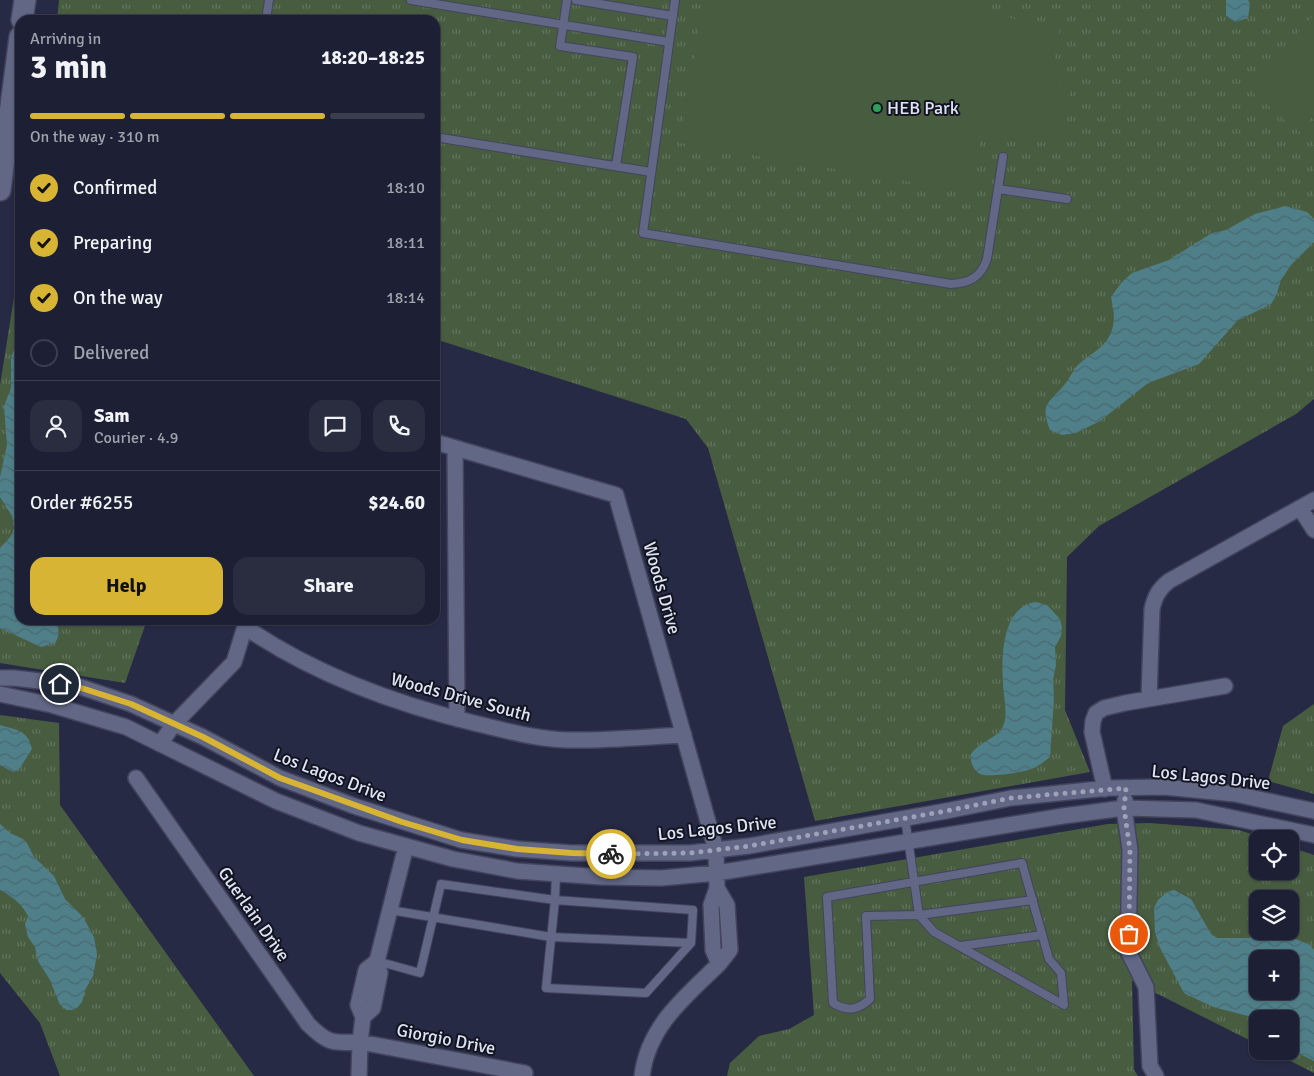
<!DOCTYPE html>
<meta charset="utf-8">
<style>
body{margin:0;font-family:Signika,sans-serif;background:#2a2d40;color:#f1f3f6;height:100vh;display:flex;flex-direction:column;font-size:19px;white-space:nowrap}
*{box-sizing:border-box;margin:0}
p{font-size:16px;color:#a0a3ac}
.icon{flex:none;width:28px;height:28px;fill:none;stroke:currentColor;stroke-width:2;stroke-linecap:round;stroke-linejoin:round}
.map{position:relative;flex:1;overflow:hidden}
.details{position:absolute;left:15px;top:15px;width:425px;height:610px;display:flex;flex-direction:column;background:#1d2034;border-radius:15px;box-shadow:0 1px 4px #0004,0 0 0 1px #3b3e4f}
.details>*{flex:none}
.buttons{position:absolute;left:1249px;top:830px;display:grid;gap:10px}
.buttons a{display:grid;place-items:center;width:50px;height:50px;border-radius:10px;background:#1d2034;box-shadow:0 1px 4px #0004,0 0 0 1px #3b3e4f;font-size:25px}
.pin{position:absolute;display:grid;place-items:center;width:42px;height:42px;color:#fff;margin:-21px;border:2px solid #fff;border-radius:50%;box-shadow:0 1px 5px #0007}
.courier{position:absolute;display:grid;place-items:center;width:50px;height:50px;margin:-25px;border:4px solid #d7b434;border-radius:50%;background:#fff;color:#222;box-shadow:0 1px 6px #0007}
.overview em{font-style:normal;font-weight:700}
.overview div{display:flex;flex-direction:column-reverse}
.overview{display:flex;align-items:center;justify-content:space-between;height:85px;padding:0 15px}
h1{font-size:32px;font-weight:700;line-height:38px}
.bar{display:grid;grid-template-columns:repeat(4,1fr);gap:8px 5px;align-content:center;height:60px;padding:0 15px}
.bar i{height:6px;border-radius:4px;background:#3b3e4f}
.bar .active{background:#d7b434}
.bar p{grid-column:span 4}
.line{display:flex;align-items:center;gap:12px;padding:0 15px;border-top:1px solid #3b3e4f}
.line div{flex:1}
.round{display:grid;place-items:center;flex:none;width:52px;height:52px;border-radius:15px;background:#2a2d40}
ol{padding:0 15px;list-style:none}
li{display:flex;align-items:center;gap:15px;height:55px}
li p{margin-inline-start:auto}
li .icon{padding:5px;border-radius:50%;background:#d7b434;color:#111;stroke-width:4}
li:last-child{color:#a0a3ac}
li i{width:28px;height:28px;border:2px solid #3b3e4f;border-radius:50%}
.primary-button{display:flex;gap:10px;margin-top:auto;padding:10px 15px}
.primary-button a{flex:1;height:58px;border-radius:15px;background:#d7b434;color:#111;font-size:20px;font-weight:700;line-height:58px;text-align:center}
.primary-button a+a{background:#2a2d40;color:#f1f3f6}
.map>svg:first-child{display:block}
.grass{fill:url(#grass-tufts);fill-rule:evenodd}
.pitch{fill:#485d40}
.water{fill:url(#water-waves);fill-rule:evenodd}
.lines{fill:none;stroke-linecap:round;stroke-linejoin:round}
.lane-casing{stroke:#42445b;stroke-width:10}
.street-casing{stroke:#42445b;stroke-width:18}
.secondary-casing{stroke:#42445b;stroke-width:24}
.lane{stroke:#626786;stroke-width:8}
.street{stroke:#626786;stroke-width:15}
.secondary{stroke:#626786;stroke-width:21}
.done{stroke:#9fa2b7;stroke-width:5;stroke-dasharray:0 9}
.route{stroke:#d7b434;stroke-width:6}
.leisure-dot{fill:#2e9e5b;stroke:#121420;stroke-width:2}
.labels{text-anchor:middle;dominant-baseline:central;stroke-width:4;stroke-linejoin:round;paint-order:stroke}
.poi-label{font-size:18px;fill:#e0e3f5;stroke:#121420;text-anchor:start}
.street-label{font-size:18px;fill:#e0e3f5;stroke:#121420}
</style>
<div class="map">
<svg width="1314" height="1076" viewBox="0 0 1314 1076">
<defs>
<pattern id="grass-tufts" width="24" height="20" patternUnits="userSpaceOnUse" patternTransform="scale(1.25)"><rect width="24" height="20" fill="#485d40"/><path d="M3 7l-1-3M5 7V3M7 7l1-3M15 17l-1-3M17 17v-4M19 17l1-3" fill="none" stroke="#62745c"/></pattern>
<pattern id="water-waves" width="16" height="10" patternUnits="userSpaceOnUse" patternTransform="scale(1.25)"><rect width="16" height="10" fill="#4f808a"/><path d="M0 5q4-4 8 0t8 0" fill="none" stroke="#4a6870"/></pattern>
</defs>
<rect width="100%" height="100%" fill="#272a45"/>
<path class="grass" d="M59 0H1314V399L1296 414 1099 526 1067 557 1065 710 1090 772 815 821 708 448 686 419 435 339V20H57Z
M20 260V620H147L125 683 0 663V385Z
M1314 704V794L1268 781 1283 726Z
M0 715 59 723 60 805 254 1076H60L40 1023 0 973Z
M1150 823 1239 830 1266 839H1258V871H1290V847L1314 855V1073L1271 1051H1290V1019H1258L1257 1044 1132 981 1134 1070 1138 1076H727L730 1063 759 1036 789 1029 814 1015 804 877 1108 824ZM1258 899H1290V931H1258ZM1258 959H1290V991H1258Z"/>
<path class="pitch" d="M704 0H991L989 15 1060 26 1053 70 1061 71 1060 82 1072 84 1061 145 982 132 972 192 680 143Z
M1314 14V115L1299 132 1250 90Z"/>
<path class="water" d="M1226 0H1248L1250 4 1248 18 1235 22 1226 16Z
M1285 206 1307 212 1314 219V242L1291 265 1281 280 1276 296 1271 304 1237 321 1199 364 1148 383 1100 421 1076 433 1062 435 1050 430C1039 402 1050 403 1065 384 1070 378 1073 370 1079 364 1089 355 1104 348 1110 335 1116 322 1114 311 1111 297L1122 282 1132 273 1169 260 1212 233 1226 230 1255 214Z
M20 336V620H54C60 627 60 635 55 643L41 647 0 628V548L11 536 14 528 12 516 0 497V477L7 445 4 406 11 388V357Z
M1036 602 1047 605 1060 619 1062 628 1061 636 1055 647 1056 665 1053 680 1054 698 1050 757C1045 761 1040 765 1034 768 1026 772 987 778 980 774 973 770 970 762 971 754 973 751 976 748 979 746 989 738 1002 735 1005 720 1007 708 1003 694 1003 682 1001 654 1003 606 1036 602Z
M0 725C17 730 28 730 32 749L18 771 13 772 0 765Z
M0 824 10 833 23 839 27 843 34 857 54 876 65 899 83 917 94 937 97 954 93 976 85 990 82 1002 77 1008 72 1010H67L60 1005 50 980 38 961 35 947 28 937 25 924 28 916C22 904 12 896 0 890Z
M1174 890 1191 899 1211 934 1217 938H1249L1262 931H1277L1310 945 1314 950V1061L1290 1049V1019H1260L1213 1007 1184 993 1160 948 1155 932 1154 908 1158 900 1167 892ZM1258 959H1290V991H1258Z"/>
<g class="lines">
<g class="lane-casing">
<path id="lane" d="M411 0 669 42
M567 0 560 46 633 57 616 166
M576 0 673 16
M675 0 643 233 951 284C970 283 981 277 987 259L1003 157
M266 20 269 0
M435 137 651 172
M998 189 1067 199
M905 818 919 915 934 932 1064 1005 1061 973 1049 959 1022 863 827 897 833 1003C848 1012 858 1010 870 999L866 916 919 915 1033 900
M390 910 551 937 691 943
M960 946 1042 935
M377 961 420 973 441 884 555 900 693 910 691 943 646 993 546 988 555 900 556 874"/>
</g>
<g class="street-casing">
<path id="street" d="M435 442 616 495 716 850 717 888 711 905 713 950 719 964 730 950 727 905 717 888
M455 448 457 719
M1300 508 1314 530
M245 627C315 675 395 704 478 724 507 731 537 739 567 740 606 741 645 737 684 735
M0 678H14L75 685 131 704 203 737 280 778 354 806 461 840 517 849 572 853H690L749 846 946 811 1011 798 1108 788 1164 787 1235 794 1314 811
M0 694 52 705 126 727 276 801 359 833 453 859 517 871 601 877 661 878 717 873 1063 816 1124 808 1196 810 1314 835
M1149 699 1152 609C1155 596 1159 589 1169 581L1314 500
M160 744 174 724 234 662 247 620
M136 778 308 1024C328 1044 332 1043 360 1042L525 1073
M1105 789 1092 732 1093 721 1096 713 1104 708 1125 703 1225 686
M1125 800 1124 808 1130 850 1128 951 1146 987 1150 1066 1156 1076
M377 961 366 970 358 1005 363 1017 373 1008 380 973 377 961 406 846
M359 1076 360 1042 363 1017
M642 1076C648 1026 685 997 719 964"/>
</g>
<g class="secondary-casing">
<path id="secondary" d="M22 20 25 0
M0 190 20 37"/>
</g>
<use href="#lane" class="lane"/>
<use href="#street" class="street"/>
<use href="#secondary" class="secondary"/>
</g>
<g class="lines">
<path class="done" d="M611 854 690 853 749 846 946 811 1011 798 1126 788 1124 808 1130 850 1129 934"/>
<path class="route" d="M60 684 75 686 131 704 203 737 280 778 402 822 462 840 517 849 572 853 611 854"/>
</g>
<circle class="leisure-dot" cx="877" cy="108" r="5"/>
<g class="labels">
<g class="poi-label">
<text x="887" y="108">HEB Park</text>
</g>
<g class="street-label">
<text transform="translate(662 588) rotate(74)">Woods Drive</text>
<text transform="translate(461 697) rotate(15)">Woods Drive South</text>
<text transform="translate(330 775) rotate(21)">Los Lagos Drive</text>
<text transform="translate(1211 777) rotate(6)">Los Lagos Drive</text>
<text transform="translate(717 828) rotate(-6)">Los Lagos Drive</text>
<text transform="translate(254 914) rotate(55)">Guerlain Drive</text>
<text transform="translate(446 1039) rotate(11)">Giorgio Drive</text>
</g>
</g>
</svg>
<div class="buttons">
<a><svg class="icon" aria-label="locate" viewBox="0 0 24 24"><circle cx="12" cy="12" r="6"/><path d="M12 2v4M12 18v4M2 12h4M18 12h4"/></svg></a>
<a><svg class="icon" aria-label="layers" viewBox="0 0 24 24"><path d="M12 4l9 5-9 5-9-5zM3 14l9 5 9-5"/></svg></a>
<a>+</a>
<a>−</a>
</div>
<div class="pin" style="left:1129px;top:934px;background:#ea580c"><svg class="icon" aria-label="bag" viewBox="0 0 24 24"><path d="M5 8h14l-1 12H6zM9 8a3 3 0 0 1 6 0"/></svg></div>
<div class="pin" style="left:60px;top:684px;background:#1f2937"><svg class="icon" aria-label="home" viewBox="0 0 24 24"><path d="M3 11l9-7 9 7M6 9v11h12V9"/></svg></div>
<div class="courier" style="left:611px;top:854px"><svg class="icon" aria-label="bike" viewBox="0 0 24 24"><circle cx="6" cy="16" r="4"/><circle cx="18" cy="16" r="4"/><path d="M6 16l4-8h5l3 8M10 8l3 8H6M13 5h3"/></svg></div>
<section class="details">
<div class="overview"><div><h1>3 min</h1><p>Arriving in</p></div><em>18:20–18:25</em></div>
<div class="bar"><i class="active"></i><i class="active"></i><i class="active"></i><i></i><p>On the way · 310 m</p></div>
<ol>
<li><svg class="icon" aria-label="check" viewBox="0 0 24 24"><path d="M5 12l5 5 9-10"/></svg>Confirmed<p>18:10</p></li>
<li><svg class="icon" aria-label="check" viewBox="0 0 24 24"><path d="M5 12l5 5 9-10"/></svg>Preparing<p>18:11</p></li>
<li><svg class="icon" aria-label="check" viewBox="0 0 24 24"><path d="M5 12l5 5 9-10"/></svg>On the way<p>18:14</p></li>
<li><i></i>Delivered</li>
</ol>
<div class="line" style="height:90px"><a class="round"><svg class="icon" aria-label="person" viewBox="0 0 24 24"><circle cx="12" cy="8" r="4"/><path d="M4 21q1-7 8-7t8 7"/></svg></a><div><b>Sam</b><p>Courier · 4.9</p></div><a class="round"><svg class="icon" aria-label="chat" viewBox="0 0 24 24"><path d="M4 5h16v11H9l-5 4z"/></svg></a><a class="round"><svg class="icon" aria-label="phone" viewBox="0 0 24 24"><path d="M5 4h4l2 5-3 2q2 4 5 5l2-3 5 2v4C11 20 4 13 5 4z"/></svg></a></div>
<div class="line" style="height:65px"><div>Order #6255</div><b>$24.60</b></div>
<div class="primary-button"><a>Help</a><a>Share</a></div>
</section>
</div>
